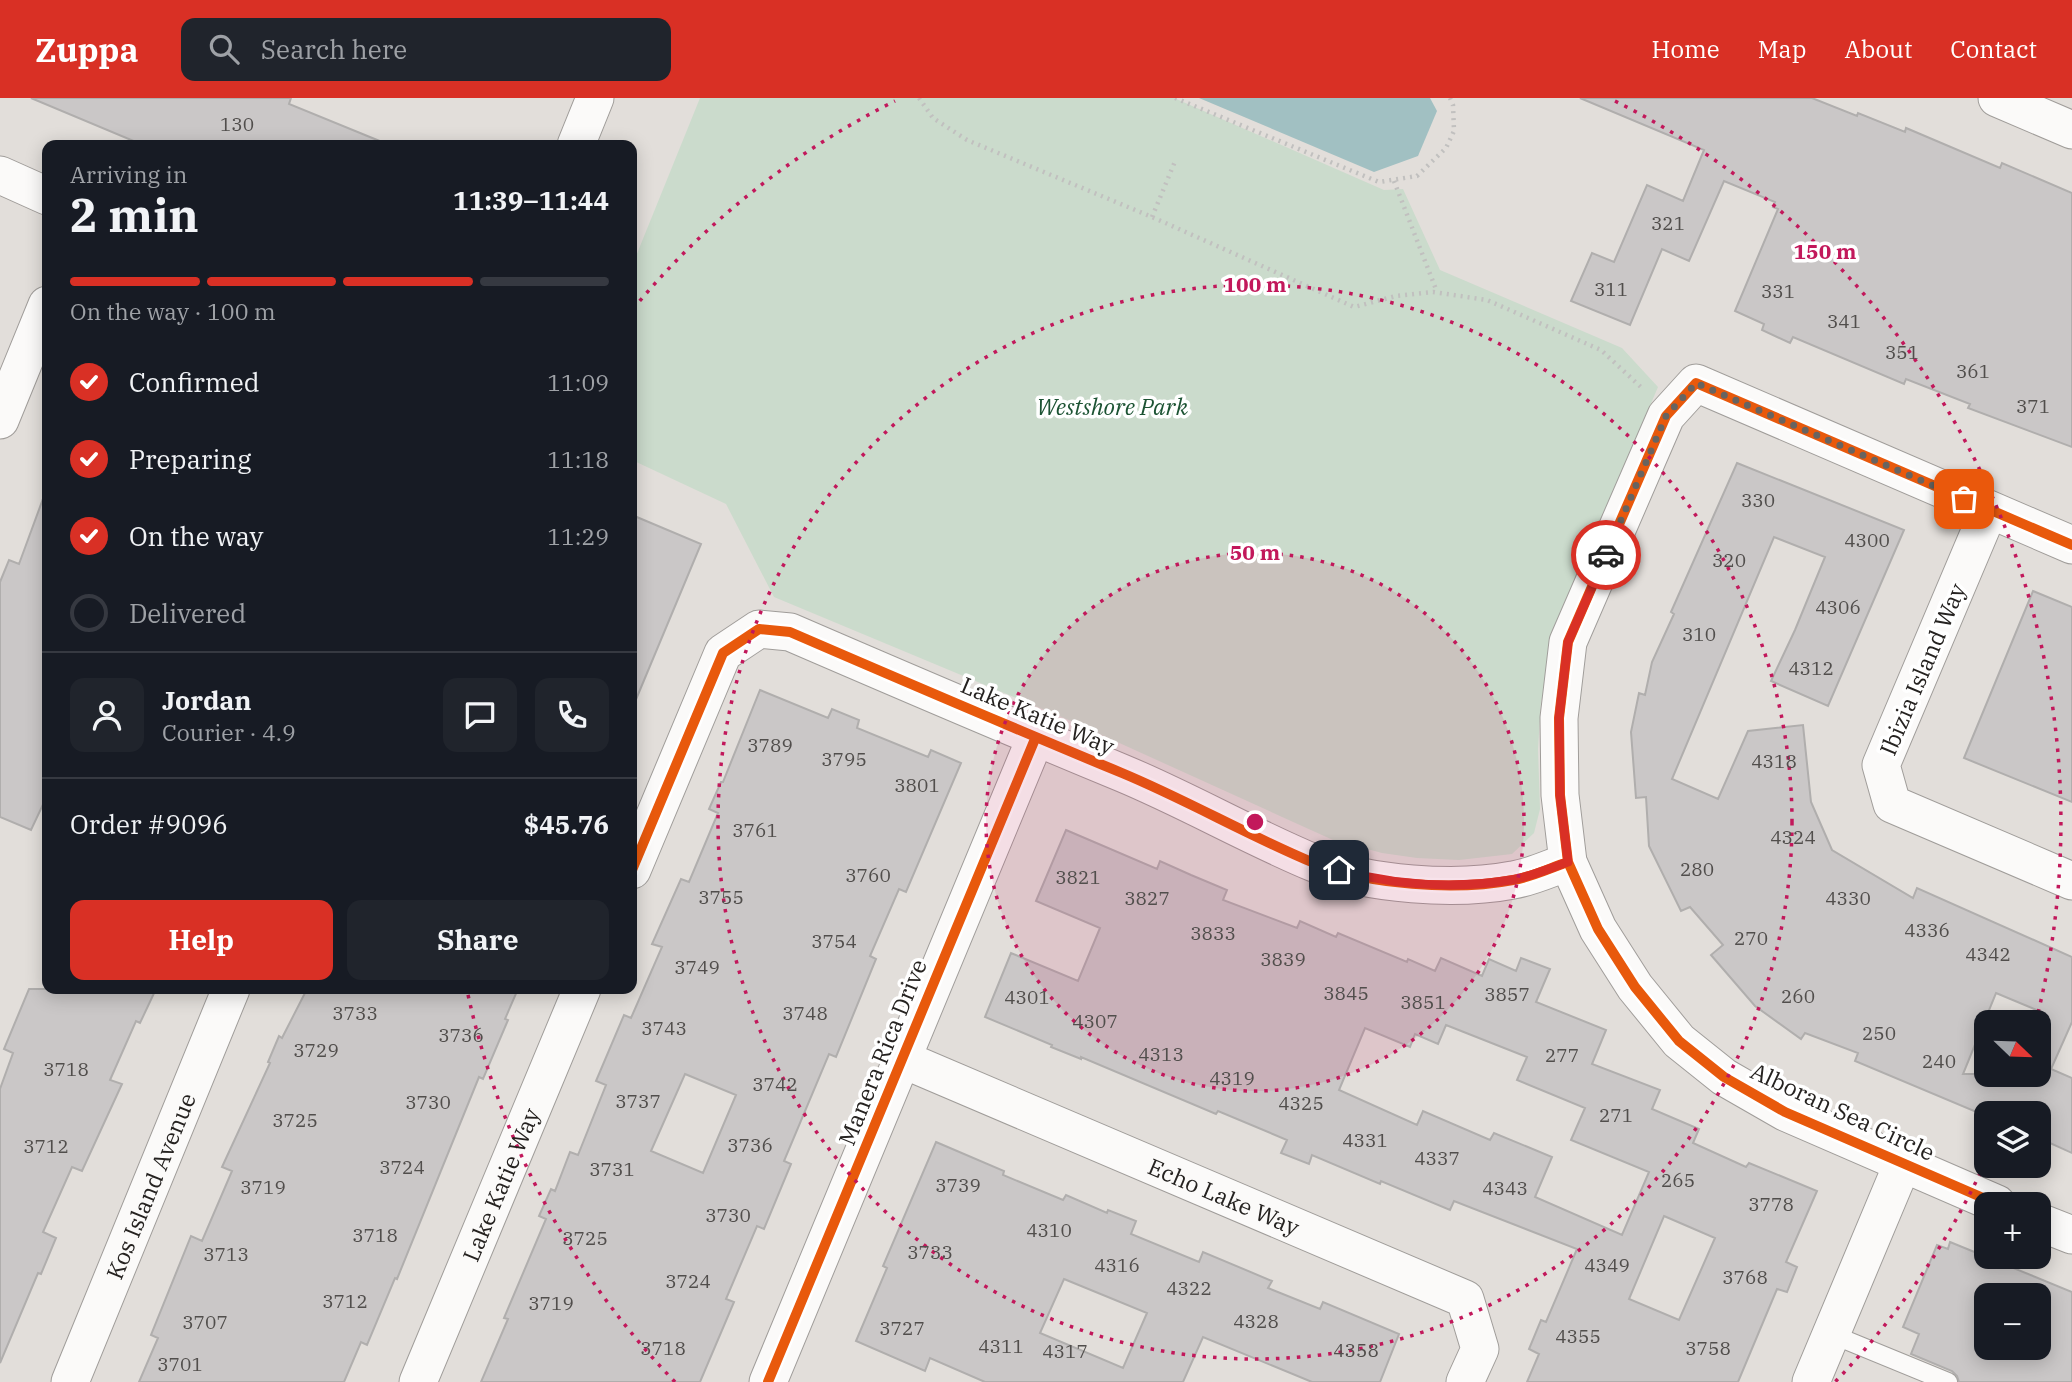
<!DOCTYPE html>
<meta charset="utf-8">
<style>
body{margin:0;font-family:"IBM Plex Serif",serif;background:#20242c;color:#f1f3f6;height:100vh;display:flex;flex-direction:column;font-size:26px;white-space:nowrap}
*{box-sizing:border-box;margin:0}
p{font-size:23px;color:#9ea1a6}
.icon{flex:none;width:38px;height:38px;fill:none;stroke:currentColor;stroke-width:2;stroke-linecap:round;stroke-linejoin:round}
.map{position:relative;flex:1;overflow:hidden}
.details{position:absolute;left:42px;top:42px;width:595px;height:854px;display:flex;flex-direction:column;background:#171b24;border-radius:14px;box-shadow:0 4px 18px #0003}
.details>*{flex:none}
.needle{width:46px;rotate:113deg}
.tools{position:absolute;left:1974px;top:912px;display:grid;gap:14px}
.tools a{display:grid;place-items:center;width:77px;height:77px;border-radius:14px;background:#171b24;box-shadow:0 4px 18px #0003;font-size:35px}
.pin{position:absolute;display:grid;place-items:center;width:60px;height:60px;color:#fff;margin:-30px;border-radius:14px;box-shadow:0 4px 10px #0006}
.courier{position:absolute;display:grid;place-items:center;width:70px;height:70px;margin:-35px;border:5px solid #d93025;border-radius:50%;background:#fff;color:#222;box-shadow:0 2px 9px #0007}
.summary em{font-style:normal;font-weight:800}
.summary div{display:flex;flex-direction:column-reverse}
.summary{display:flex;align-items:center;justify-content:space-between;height:119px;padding:0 28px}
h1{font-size:46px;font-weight:800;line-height:52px}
.bar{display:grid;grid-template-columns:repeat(4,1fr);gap:10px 7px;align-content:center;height:84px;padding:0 28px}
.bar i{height:9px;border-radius:5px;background:#363941}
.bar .current{background:#d93025}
.bar p{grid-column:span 4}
.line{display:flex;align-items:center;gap:18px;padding:0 28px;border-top:2px solid #363941}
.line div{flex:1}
.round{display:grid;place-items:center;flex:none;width:74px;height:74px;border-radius:14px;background:#20242c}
ol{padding:0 28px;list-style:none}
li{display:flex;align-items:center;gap:21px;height:77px}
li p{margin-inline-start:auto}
li .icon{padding:7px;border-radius:50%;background:#d93025;color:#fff;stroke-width:4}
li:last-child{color:#9ea1a6}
li i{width:38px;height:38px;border:4px solid #363941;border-radius:50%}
.action{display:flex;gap:14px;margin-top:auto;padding:14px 28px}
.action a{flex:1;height:80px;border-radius:14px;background:#d93025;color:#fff;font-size:28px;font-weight:800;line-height:80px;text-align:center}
.action a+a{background:#20242c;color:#f1f3f6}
header{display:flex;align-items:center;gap:42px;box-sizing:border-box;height:98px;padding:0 35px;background:#d93025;color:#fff}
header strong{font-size:33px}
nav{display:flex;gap:38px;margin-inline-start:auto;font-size:24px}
.search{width:490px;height:63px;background:#20242c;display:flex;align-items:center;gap:18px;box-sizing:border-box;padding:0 24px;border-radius:14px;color:#9ea1a6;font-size:26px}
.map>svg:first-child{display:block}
.green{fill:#cbdbcc}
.water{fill:#a1c0c2}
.building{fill:#cac7c7;stroke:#b0aead;stroke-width:2;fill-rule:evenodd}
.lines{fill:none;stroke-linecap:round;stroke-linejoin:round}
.lane-casing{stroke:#a09d9a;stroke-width:20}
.street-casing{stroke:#a09d9a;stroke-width:39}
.path{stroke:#c1c0bf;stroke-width:4.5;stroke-dasharray:2 5;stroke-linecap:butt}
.lane{stroke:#fbfaf9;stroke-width:18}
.street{stroke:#fbfaf9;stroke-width:37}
.cycleway-casing{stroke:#fff;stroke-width:15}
.cycleway{stroke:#e8590c;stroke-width:10}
.done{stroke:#676461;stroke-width:7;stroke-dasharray:0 12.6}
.route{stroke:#d93025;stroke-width:9}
.ring{fill:none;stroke:#c2185b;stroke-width:3.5;stroke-dasharray:3.5 7}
.labels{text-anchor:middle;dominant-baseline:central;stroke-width:7;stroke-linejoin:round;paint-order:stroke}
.number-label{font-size:19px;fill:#514e4c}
.park-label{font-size:23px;font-style:italic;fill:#1c5333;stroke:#fff}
.street-label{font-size:23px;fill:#252220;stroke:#fff}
.centre{fill:#c2185b;stroke:#fff;stroke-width:3.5}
.ring-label{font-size:21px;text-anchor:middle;font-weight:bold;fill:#c2185b;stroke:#fff;stroke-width:7;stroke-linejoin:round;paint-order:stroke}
</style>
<header>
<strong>Zuppa</strong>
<div class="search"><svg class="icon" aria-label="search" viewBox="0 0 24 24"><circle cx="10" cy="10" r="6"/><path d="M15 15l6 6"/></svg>Search here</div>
<nav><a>Home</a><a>Map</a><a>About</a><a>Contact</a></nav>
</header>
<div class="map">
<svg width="2072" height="1284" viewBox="0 0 2072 1284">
<rect width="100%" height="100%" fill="#e2deda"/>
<path class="green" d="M700 0H1174L1384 92 1403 91 1440 172 1622 250 1658 289 1606 411 1560 525 1541 604 1538 651 1540 711 1534 735 1512 756 1459 762 1417 760 1382 755 1333 742 1071 623 774 499 726 406 632 362V168Z"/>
<path class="water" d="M1199 0H1430L1437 13 1418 58 1374 74Z"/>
<path class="building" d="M31 0H291L289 6 387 46 143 47Z
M1580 0H1812L1857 18 1858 15 1905 34 1906 30 2000 70 2002 65 2072 95V349L1968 310 1970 306 1906 281 1904 286 1793 239 1790 245 1762 232 1764 226 1735 213 1778 111 1773 109 1775 104 1724 83 1689 163 1662 151 1630 227 1571 203 1592 155 1614 164 1647 87 1683 103 1704 52Z
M1737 365 1904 432 1828 608 1771 583 1795 532 1825 459 1774 439 1672 681 1718 701 1748 633 1803 627 1811 704 1832 752 1913 800 1917 790 2072 859V924L2051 971 2072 980V1055L2039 1040V1015H1986V1018L1855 963 1858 955 1805 935 1801 941 1755 908 1711 857 1723 847 1690 809 1681 813 1649 748 1646 699 1636 700 1631 634 1639 595 1645 597 1652 564 1674 516 1671 514ZM1996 895 2039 913V976H1963Z
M44 398H47V698L31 732 0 719V484L9 462 19 466Z
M632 417 701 446 632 611Z
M2033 493 2072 509V704L1964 660Z
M760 592 828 620 832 611 859 622 857 630 928 659 931 652 961 665 906 794 899 791 870 858 876 861 836 959 829 956 784 1063 791 1066 764 1131 757 1128 726 1201 734 1204 700 1284H481L508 1221 504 1220 546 1121 539 1118 551 1091 555 1093 570 1054 578 1057 606 987 596 983 624 917 631 920 662 849 652 846 681 781 689 784 718 715 709 711 721 684H723ZM685 976 736 997 703 1075 651 1053Z
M1066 732 1157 771 1160 763 1191 777 1227 792 1223 802 1297 830 1300 823 1336 839 1338 835 1407 864 1408 861 1435 873 1441 860 1482 878 1489 861 1516 873 1521 860 1550 871 1536 904 1606 932 1592 966 1660 992 1652 1011 1699 1031 1693 1045 1746 1069 1749 1065 1817 1093 1786 1164 1797 1169 1787 1194 1777 1191 1738 1284H1527L1539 1256 1529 1251 1541 1222 1546 1224 1577 1151 1454 1103 1450 1112 1381 1083 1380 1086 1312 1057 1309 1066 1281 1055 1287 1042 1218 1013 1216 1016 1081 959V961L1051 949 1052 947 985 919 1011 855 1078 883 1100 830 1036 803ZM1446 927 1527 959 1517 982 1585 1010 1571 1042 1649 1074 1622 1137 1535 1099 1552 1059 1494 1035 1490 1042 1423 1013 1417 1027 1339 992 1365 930 1410 949 1415 936 1438 946ZM1664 1118 1715 1140 1679 1222 1629 1201Z
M29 891H156L140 925 136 923 110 982 122 986 82 1073 72 1069 43 1134 56 1140 41 1176 38 1175 0 1265V991L13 955 4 951Z
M307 891H518L505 921 508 922 483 981 479 979 397 1181 395 1180 367 1247 361 1244 344 1284H139L158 1240 151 1237 191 1138 202 1143 232 1073 222 1069 270 965 268 964 279 938 282 940Z
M936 1044 1004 1073 1003 1077 1063 1102 1066 1097 1107 1115 1108 1112 1136 1123 1131 1136 1199 1164 1203 1154 1272 1183 1268 1190 1320 1211 1323 1204 1399 1236 1380 1284H1312L1203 1239 1183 1284H985L930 1260 925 1273 856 1243 887 1170 883 1168ZM1064 1181 1147 1215 1123 1270 1040 1235Z
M1950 1144 2072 1194V1284H1959L1957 1278 1952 1273 1911 1256 1919 1236 1903 1229 1937 1147 1948 1151ZM1986 1197H2039V1250H1986Z"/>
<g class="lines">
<g class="lane-casing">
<path id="lane" d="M1831 1236 1948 1284"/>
</g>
<g class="street-casing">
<g id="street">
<path d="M1997 0 2072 32"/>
<path d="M576 47 595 0"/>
<path d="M0 77 47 98"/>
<path d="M0 322 47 207"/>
<path d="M1989 412 1881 667 1892 706 2072 783"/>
<path d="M632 772 723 555 759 531 790 534C901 582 1011 629 1122 675 1187 702 1249 738 1314 765 1368 787 1456 793 1513 782 1532 779 1550 770 1568 764"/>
<path id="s1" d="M902 961 1465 1201 1480 1251 1465 1284"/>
<path d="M1997 1106 1785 1014 1724 979 1679 943 1635 889 1598 831 1568 764 1560 697 1559 620 1568 544 1666 318 1696 285 2072 447"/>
<path d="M2039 1124 2072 1137"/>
<path id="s2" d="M70 1284 231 891"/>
<path id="s3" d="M418 1284 582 891"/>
<path d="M768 1284 1035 641"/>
<path d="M1811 1284 1902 1067"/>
</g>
</g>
<path class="path" d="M919 0 933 20 967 42 1152 119 1354 209 1396 198 1433 194 1487 202 1601 252 1643 291
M1175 0 1379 84 1417 78 1446 50 1454 33 1453 7 1450 0
M1394 83 1437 194
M1152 119 1176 61"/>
<use href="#lane" class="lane"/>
<use href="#street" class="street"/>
<g class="cycleway-casing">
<path id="cycleway" d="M632 772 723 555 759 531 790 534C901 582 1011 629 1122 675 1187 702 1249 738 1314 765 1368 787 1456 793 1513 782 1532 779 1550 770 1568 764
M1997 1106 1785 1014 1724 979 1679 943 1635 889 1598 831 1568 764 1560 697 1559 620 1568 544 1666 318 1696 285 2072 447
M768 1284 1035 641"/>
</g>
<use href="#cycleway" class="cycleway"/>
</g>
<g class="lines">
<path class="done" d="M1606 457 1666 318 1696 285 1964 401"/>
<path class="route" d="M1339 772C1394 787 1454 791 1511 782 1530 779 1550 770 1568 764L1560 697 1559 620 1568 544 1606 457"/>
</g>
<circle cx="1255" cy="724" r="269" fill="#c2185b" fill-opacity=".12"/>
<g class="ring">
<circle cx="1255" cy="724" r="269"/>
<circle cx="1255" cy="724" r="537"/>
<path d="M1985 1065A806 806 0 0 1 1835 1284M675 1284A806 806 0 0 1 467 892M633 211A806 806 0 0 1 895 3M1615 3A806 806 0 0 1 2037 919"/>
</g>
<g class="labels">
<g class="number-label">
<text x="237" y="26">130</text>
<text x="1668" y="125">321</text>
<text x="1611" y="191">311</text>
<text x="1778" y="193">331</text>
<text x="1844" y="223">341</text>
<text x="1902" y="254">351</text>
<text x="1973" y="273">361</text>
<text x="2033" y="308">371</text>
<text x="1758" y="402">330</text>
<text x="1867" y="442">4300</text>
<text x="1729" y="462">320</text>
<text x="1838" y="509">4306</text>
<text x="1699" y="536">310</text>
<text x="1811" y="570">4312</text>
<text x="770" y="647">3789</text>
<text x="844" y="661">3795</text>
<text x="1774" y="663">4318</text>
<text x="917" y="687">3801</text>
<text x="755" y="732">3761</text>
<text x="1793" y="739">4324</text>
<text x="1697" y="771">280</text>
<text x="868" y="777">3760</text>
<text x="1078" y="779">3821</text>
<text x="721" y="799">3755</text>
<text x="1147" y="800">3827</text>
<text x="1848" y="800">4330</text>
<text x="1927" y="832">4336</text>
<text x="1213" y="835">3833</text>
<text x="1751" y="840">270</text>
<text x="834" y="843">3754</text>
<text x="1988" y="856">4342</text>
<text x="1283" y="861">3839</text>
<text x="697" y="869">3749</text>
<text x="1346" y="895">3845</text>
<text x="1507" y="896">3857</text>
<text x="1798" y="898">260</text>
<text x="1027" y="899">4301</text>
<text x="1423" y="904">3851</text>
<text x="355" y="915">3733</text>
<text x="805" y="915">3748</text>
<text x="1095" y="923">4307</text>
<text x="664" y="930">3743</text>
<text x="1879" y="935">250</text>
<text x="461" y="937">3736</text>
<text x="316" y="952">3729</text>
<text x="1161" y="956">4313</text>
<text x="1562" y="957">277</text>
<text x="1939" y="963">240</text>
<text x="66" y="971">3718</text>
<text x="1232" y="980">4319</text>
<text x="775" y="986">3742</text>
<text x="638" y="1003">3737</text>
<text x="428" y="1004">3730</text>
<text x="1301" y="1005">4325</text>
<text x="1616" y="1017">271</text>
<text x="295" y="1022">3725</text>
<text x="1365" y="1042">4331</text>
<text x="750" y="1047">3736</text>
<text x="46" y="1048">3712</text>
<text x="1437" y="1060">4337</text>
<text x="402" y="1069">3724</text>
<text x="612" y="1071">3731</text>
<text x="1678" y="1082">265</text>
<text x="958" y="1087">3739</text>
<text x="263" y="1089">3719</text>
<text x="1505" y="1090">4343</text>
<text x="1771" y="1106">3778</text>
<text x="728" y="1117">3730</text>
<text x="1049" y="1132">4310</text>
<text x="375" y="1137">3718</text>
<text x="585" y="1140">3725</text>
<text x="930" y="1154">3733</text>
<text x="226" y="1156">3713</text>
<text x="1117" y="1167">4316</text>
<text x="1607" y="1167">4349</text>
<text x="1745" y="1179">3768</text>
<text x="688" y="1183">3724</text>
<text x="1189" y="1190">4322</text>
<text x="345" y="1203">3712</text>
<text x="551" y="1205">3719</text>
<text x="1256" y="1223">4328</text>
<text x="205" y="1224">3707</text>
<text x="902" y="1230">3727</text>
<text x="1578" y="1238">4355</text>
<text x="1001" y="1248">4311</text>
<text x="663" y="1250">3718</text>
<text x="1708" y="1250">3758</text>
<text x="1356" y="1252">4358</text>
<text x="1065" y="1253">4317</text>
<text x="180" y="1266">3701</text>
</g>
<g class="park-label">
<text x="1112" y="308">Westshore Park</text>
</g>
<g class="street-label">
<text transform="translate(1922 571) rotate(-67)">Ibizia Island Way</text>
<text transform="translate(1038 617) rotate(23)">Lake Katie Way</text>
<text transform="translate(882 954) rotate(-68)">Manera Rica Drive</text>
<text transform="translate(1843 1013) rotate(25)">Alboran Sea Circle</text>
<text stroke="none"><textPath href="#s2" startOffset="212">Kos Island Avenue</textPath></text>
<text stroke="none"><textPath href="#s3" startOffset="214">Lake Katie Way</textPath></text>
<text stroke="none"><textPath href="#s1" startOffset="350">Echo Lake Way</textPath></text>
</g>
</g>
<circle cx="1255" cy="724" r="10" class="centre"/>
<g class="ring-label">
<text x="1825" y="161">150 m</text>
<text x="1255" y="194">100 m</text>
<text x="1255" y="462">50 m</text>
</g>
</svg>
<div class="tools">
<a><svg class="needle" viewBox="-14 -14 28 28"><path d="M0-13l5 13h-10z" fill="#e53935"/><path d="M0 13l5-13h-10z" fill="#9ea1a6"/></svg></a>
<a><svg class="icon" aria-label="layers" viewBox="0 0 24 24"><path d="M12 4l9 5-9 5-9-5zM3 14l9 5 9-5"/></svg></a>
<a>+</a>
<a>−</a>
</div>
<div class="pin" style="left:1964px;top:401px;background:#ea580c"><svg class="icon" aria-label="bag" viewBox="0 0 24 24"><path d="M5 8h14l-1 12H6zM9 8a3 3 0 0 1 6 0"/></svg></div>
<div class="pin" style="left:1339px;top:772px;background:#1f2937"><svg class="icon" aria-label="home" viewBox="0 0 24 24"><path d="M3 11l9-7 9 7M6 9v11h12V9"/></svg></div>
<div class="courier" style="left:1606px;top:457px"><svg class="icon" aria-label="car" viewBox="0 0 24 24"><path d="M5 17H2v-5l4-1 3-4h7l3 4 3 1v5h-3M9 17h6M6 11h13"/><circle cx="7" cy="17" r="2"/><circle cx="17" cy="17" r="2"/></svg></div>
<section class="details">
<div class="summary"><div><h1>2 min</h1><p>Arriving in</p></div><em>11:39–11:44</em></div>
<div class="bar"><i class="current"></i><i class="current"></i><i class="current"></i><i></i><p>On the way · 100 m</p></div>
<ol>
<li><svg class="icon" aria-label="check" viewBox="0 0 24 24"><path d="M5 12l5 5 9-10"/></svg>Confirmed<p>11:09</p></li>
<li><svg class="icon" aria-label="check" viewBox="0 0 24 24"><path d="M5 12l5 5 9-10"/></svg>Preparing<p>11:18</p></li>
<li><svg class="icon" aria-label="check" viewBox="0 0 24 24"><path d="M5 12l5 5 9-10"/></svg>On the way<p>11:29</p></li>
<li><i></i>Delivered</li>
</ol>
<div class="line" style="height:126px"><a class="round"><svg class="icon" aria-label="person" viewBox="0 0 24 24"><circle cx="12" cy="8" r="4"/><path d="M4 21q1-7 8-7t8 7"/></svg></a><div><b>Jordan</b><p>Courier · 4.9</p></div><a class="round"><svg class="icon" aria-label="chat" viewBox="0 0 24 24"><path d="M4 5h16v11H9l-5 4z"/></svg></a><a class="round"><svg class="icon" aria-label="phone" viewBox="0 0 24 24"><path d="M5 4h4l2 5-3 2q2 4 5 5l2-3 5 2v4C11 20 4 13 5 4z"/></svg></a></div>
<div class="line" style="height:91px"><div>Order #9096</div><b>$45.76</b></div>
<div class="action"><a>Help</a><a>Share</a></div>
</section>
</div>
